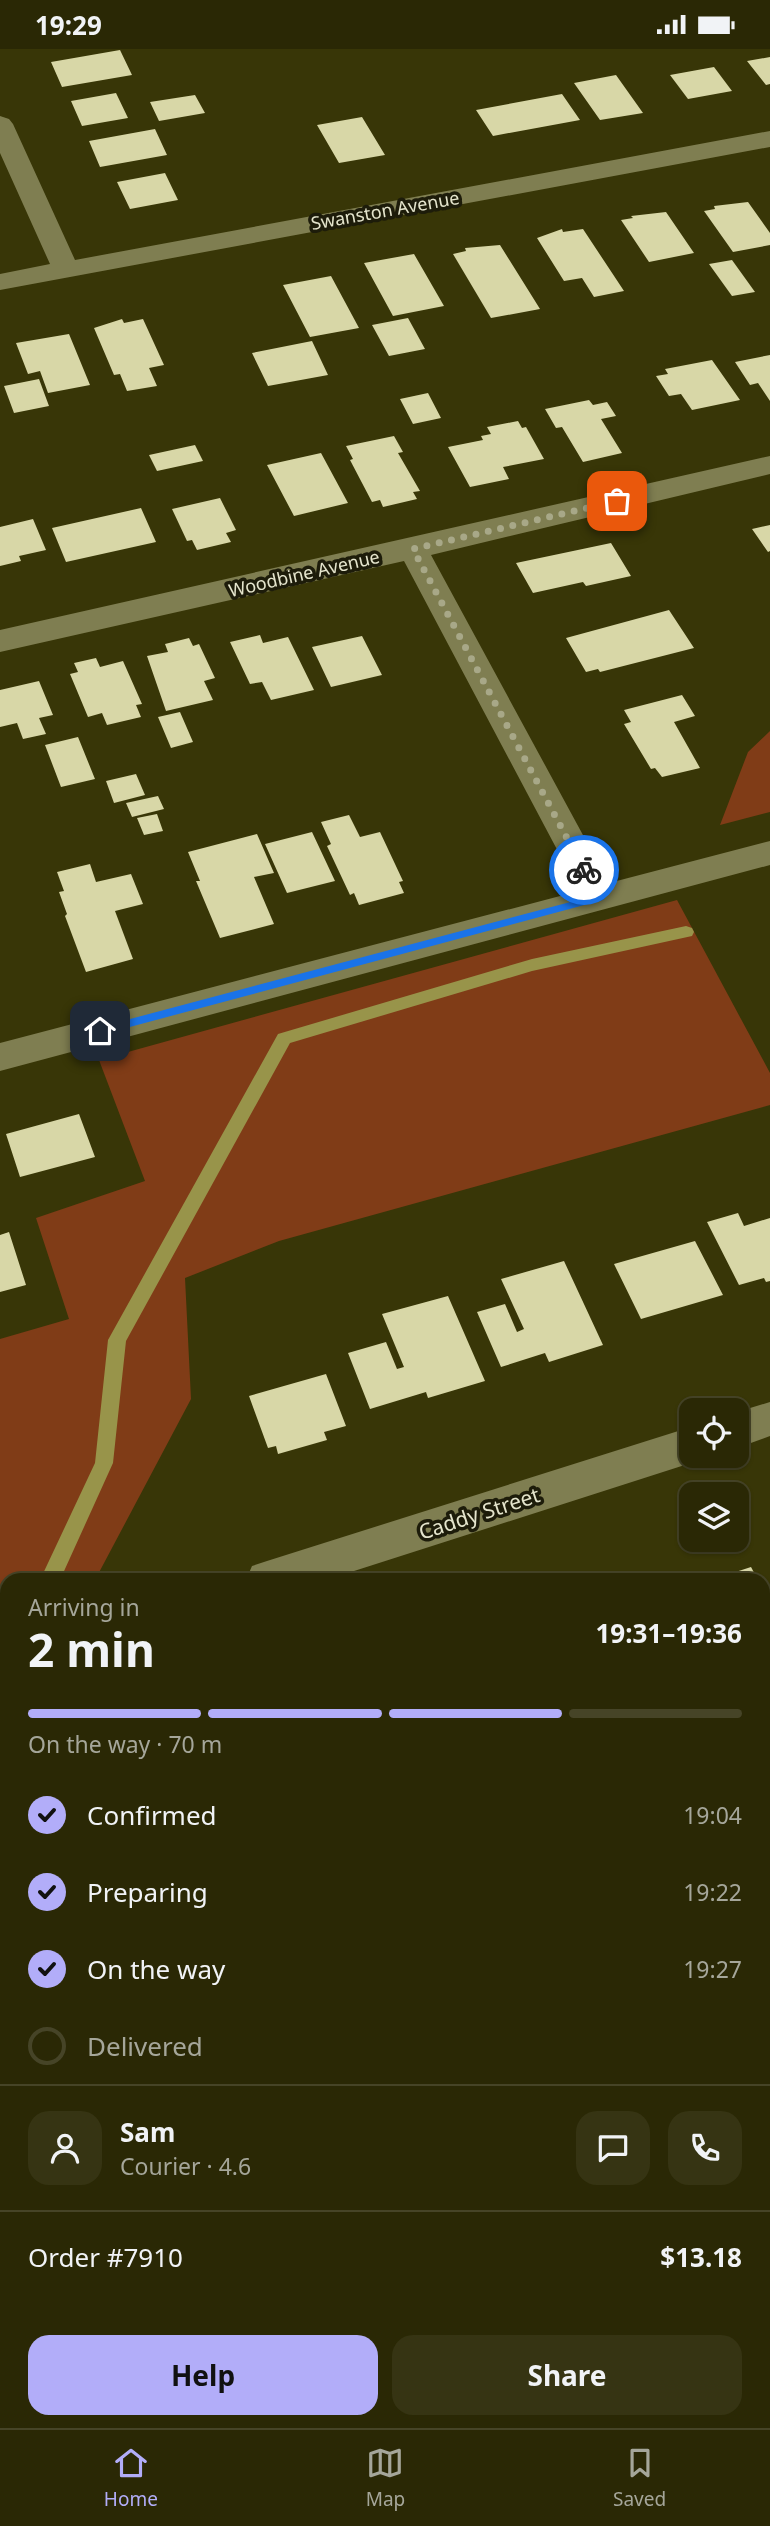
<!DOCTYPE html>
<meta charset="utf-8">
<style>
body{margin:0;font-family:"Noto Sans",sans-serif;background:#363413;color:#f1f3f6;height:100vh;display:flex;flex-direction:column;font-size:26px;white-space:nowrap}
*{box-sizing:border-box;margin:0}
p{font-size:23px;color:#a5a69a}
.icon{flex:none;width:38px;height:38px;fill:none;stroke:currentColor;stroke-width:2;stroke-linecap:round;stroke-linejoin:round}
.map{position:relative;flex:1;overflow:hidden}
.panel{position:absolute;left:0px;top:1524px;width:770px;height:856px;display:flex;flex-direction:column;background:#2a2805;border-radius:21px 21px 0 0;box-shadow:0 2px 5px #0004,0 0 0 2px #464427}
.panel>*{flex:none}
.buttons{position:absolute;left:679px;top:1349px;display:grid;gap:14px}
.buttons a{display:grid;place-items:center;width:70px;height:70px;border-radius:14px;background:#2a2805;box-shadow:0 2px 5px #0004,0 0 0 2px #464427;font-size:35px}
.pin{position:absolute;display:grid;place-items:center;width:60px;height:60px;color:#fff;margin:-30px;border-radius:14px;box-shadow:0 4px 10px #0006}
.courier{position:absolute;display:grid;place-items:center;width:70px;height:70px;margin:-35px;border:5px solid #1a73e8;border-radius:50%;background:#fff;color:#222;box-shadow:0 2px 9px #0007}
.summary em{font-style:normal;font-weight:700}
.summary div{display:flex;flex-direction:column-reverse}
.summary{display:flex;align-items:center;justify-content:space-between;height:119px;padding:0 28px}
h1{font-size:46px;font-weight:700;line-height:52px}
.bar{display:grid;grid-template-columns:repeat(4,1fr);gap:10px 7px;align-content:center;height:84px;padding:0 28px}
.bar i{height:9px;border-radius:5px;background:#464427}
.bar .active{background:#b2adf9}
.bar p{grid-column:span 4}
.line{display:flex;align-items:center;gap:18px;padding:0 28px;border-top:2px solid #464427}
.line div{flex:1}
.round{display:grid;place-items:center;flex:none;width:74px;height:74px;border-radius:21px;background:#363413}
ol{padding:0 28px;list-style:none}
li{display:flex;align-items:center;gap:21px;height:77px}
li p{margin-inline-start:auto}
li .icon{padding:7px;border-radius:50%;background:#b2adf9;color:#111;stroke-width:4}
li:last-child{color:#a5a69a}
li i{width:38px;height:38px;border:4px solid #464427;border-radius:50%}
.action{display:flex;gap:14px;margin-top:auto;padding:14px 28px}
.action a{flex:1;height:80px;border-radius:21px;background:#b2adf9;color:#111;font-size:28px;font-weight:700;line-height:80px;text-align:center}
.action a+a{background:#363413;color:#f1f3f6}
.status{display:flex;justify-content:space-between;align-items:center;height:49px;padding:0 35px;background:#2a2805;direction:ltr}
.status svg{height:19px;fill:currentColor}
.dock{display:flex;justify-content:space-around;align-items:center;height:98px;border-top:2px solid #464427;background:#2a2805;font-size:19px;color:#a5a69a}
.dock a{display:grid;justify-items:center;gap:4px}
.dock .active{color:#b2adf9}
.map>svg:first-child{display:block}
.green{fill:#803c17}
.lines{fill:none;stroke-linecap:round;stroke-linejoin:round}
.stream{fill:#98944a;fill-rule:evenodd}
.building{fill:#d8d7a7}
.street{fill:#7f7e51;fill-rule:evenodd}
.route{fill:#1a73e8}
.done{stroke:#a8a888;stroke-width:7;stroke-dasharray:0 12.6}
.labels{text-anchor:middle;dominant-baseline:central;stroke-width:7;stroke-linejoin:round;paint-order:stroke}
.far-street-label{font-size:18px;fill:#e5e5cd;stroke:#1d1c0a}
.street-label{font-size:21px;fill:#e5e5cd;stroke:#1d1c0a}
</style>
<div class="status"><b>19:29</b><svg viewBox="0 0 49 12"><path d="M0 12V9h3v3zM5 12V6h3v6zM10 12V3h3v9zM15 12V0h3v12zM26 1h20v11H26zM47 4h2v5h-2z"/></svg></div>
<div class="map">
<svg width="770" height="2379" viewBox="0 0 770 2379">
<rect width="100%" height="100%" fill="#383607"/>
<path class="green" d="M770 682V763L720 776 748 703Z
M677 851 770 1024V1056L279 1192 185 1229 191 1350 95 1531H7V1556L0 1558V1290L69 1270 36 1169 145 1132 99 1011Z
M7 1696V1827L0 1829V1698Z"/>
<g class="lines">
<path class="stream" d="M686 877 692 879 694 883 692 887 532 922 290 994 126 1292 113 1414 60 1531H40L95 1414 108 1291 278 985 532 910Z"/>
</g>
<path class="building" d="M120 1 132 26 62 38 51 13Z
M770 8V35L766 36 747 12Z
M714 18 732 42 688 50 670 26Z
M616 26 643 64 600 71 574 34Z
M116 44 128 69 82 77 71 52Z
M562 45 580 71 493 87 476 61Z
M195 46 205 64 159 72 150 53Z
M362 68 385 106 339 114 317 76Z
M155 80 167 106 100 118 89 92Z
M165 124 178 151 130 160 117 133Z
M748 153 770 184V196L733 203 704 162 715 160 714 157Z
M666 163 694 204 649 213 621 171 633 169 631 167Z
M562 180 563 183 583 180 624 242 594 248 582 229 564 232 537 189Z
M500 196 540 260 491 269 453 205 466 202 465 199Z
M414 205 444 257 393 267 364 214Z
M732 211 755 243 732 247 709 215Z
M331 227 359 279 310 288 283 236Z
M408 269 425 300 389 307 372 276Z
M122 270 124 274 143 270 164 316 149 319 157 337 127 342 120 325 114 326 94 279Z
M69 285 90 336 48 344 40 322 28 325 16 294Z
M312 292 328 326 268 337 252 304Z
M770 306V352L758 334 750 336 735 313Z
M712 311 740 351 692 361 681 345 669 347 656 327 668 325 665 320Z
M39 330 49 357 14 364 4 337Z
M428 344 441 369 413 375 400 350Z
M589 351 593 356 607 353 616 367 601 370 622 404 583 413 562 378 556 379 545 360Z
M518 372 522 379 526 378 544 410 503 418 509 430 470 438 448 398 483 391 481 387 491 385 487 378Z
M394 387 403 403 398 404 420 442 413 443 417 450 383 458 380 451 372 453 350 411 353 410 346 397Z
M195 396 203 412 157 422 149 406Z
M321 404 348 454 294 467 267 416Z
M220 449 236 481 226 484 231 493 197 501 192 491 187 492 172 460Z
M141 459 156 493 66 513 52 479Z
M33 470 46 501 19 507 21 512 0 517V478Z
M770 476V502L768 503 752 480Z
M611 494 631 527 586 537 583 533 533 544 516 514Z
M669 561 694 599 600 623 598 620 586 623 566 589Z
M260 586 263 594 288 588 314 641 271 651 262 633 250 635 230 593Z
M362 587 382 626 331 638 312 598Z
M189 589 193 597 199 595 215 629 204 632 213 651 166 662 147 607 168 603 165 595Z
M96 609 100 618 123 612 142 655 136 656 141 668 107 676 102 664 88 668 70 625 78 623 74 614Z
M39 632 53 666 39 669 46 685 23 690 17 674 0 678V641Z
M682 646 695 667 674 673 700 719 662 728 655 719 651 720 624 675 631 673 624 661Z
M180 663 193 693 171 699 158 668Z
M78 688 95 730 61 738 45 696Z
M136 725 145 746 114 754 106 732Z
M158 747 164 760 132 768 126 754Z
M157 765 163 782 144 786 137 769Z
M349 766 360 788 380 783 403 832 399 833 404 844 359 856 354 844 350 846 327 797 331 795 321 773Z
M312 783 335 832 287 844 265 795Z
M257 785 274 824 254 828 274 875 220 889 196 832H200L188 803Z
M90 815 96 833 131 825 143 855 115 862 133 910 86 923 65 867 67 865 59 843 64 842 57 823Z
M79 1065 95 1108 20 1128 6 1085Z
M738 1164 744 1177 770 1169V1232L766 1233 764 1229 739 1236 707 1173Z
M9 1183 26 1236 0 1243V1186Z
M695 1192 723 1246 641 1270 614 1215Z
M564 1212 603 1296 549 1313 545 1304 501 1318 477 1263 505 1255 517 1283 524 1280 501 1230Z
M448 1247 485 1332 428 1349 426 1343 370 1360 348 1304 386 1293 397 1320 404 1318 382 1265Z
M326 1325 346 1377 324 1383 327 1391 278 1405 276 1397 268 1399 249 1347Z
M751 1518 758 1531H711Z
M763 1542 770 1557V1617L763 1619Z
M7 1925V1984L0 1986V1927Z
M770 1936V2030L763 2032V1938Z
M364 2373H443L428 2379H366Z"/>
<g class="lines">
<path class="street" d="M0 67 9 70 13 75 75 211 770 82V98L0 241V225L50 215 0 104Z
M770 407V425L431 506 609 834 770 792V816L0 1022V994L579 842 404 512 0 603V581Z
M770 1353V1387L737 1399V1363Z
M691 1378V1407H706L691 1414 326 1531H246L252 1517 267 1512Z
M7 1591V1631L0 1633V1593Z
M770 2210V2260L763 2263V2213Z
M663 2373H716L718 2379H666Z"/>
</g>
<path class="route" d="M581 818H588L605 849 603 851 100 986 94 982 100 978 593 847Z"/>
<g class="lines">
<path class="done" d="M584 821 413 500 617 452"/>
</g>
<g class="labels">
<g class="far-street-label">
<text transform="translate(385 161) rotate(-10)">Swanston Avenue</text>
<text transform="translate(304 524) rotate(-13)">Woodbine Avenue</text>
</g>
<g class="street-label">
<text transform="translate(479 1464) rotate(-18)">Caddy Street</text>
</g>
</g>
</svg>
<div class="buttons">
<a><svg class="icon" aria-label="locate" viewBox="0 0 24 24"><circle cx="12" cy="12" r="6"/><path d="M12 2v4M12 18v4M2 12h4M18 12h4"/></svg></a>
<a><svg class="icon" aria-label="layers" viewBox="0 0 24 24"><path d="M12 4l9 5-9 5-9-5zM3 14l9 5 9-5"/></svg></a>
</div>
<div class="pin" style="left:617px;top:452px;background:#ea580c"><svg class="icon" aria-label="bag" viewBox="0 0 24 24"><path d="M5 8h14l-1 12H6zM9 8a3 3 0 0 1 6 0"/></svg></div>
<div class="pin" style="left:100px;top:982px;background:#1f2937"><svg class="icon" aria-label="home" viewBox="0 0 24 24"><path d="M3 11l9-7 9 7M6 9v11h12V9"/></svg></div>
<div class="courier" style="left:584px;top:821px"><svg class="icon" aria-label="bike" viewBox="0 0 24 24"><circle cx="6" cy="16" r="4"/><circle cx="18" cy="16" r="4"/><path d="M6 16l4-8h5l3 8M10 8l3 8H6M13 5h3"/></svg></div>
<section class="panel">
<div class="summary"><div><h1>2 min</h1><p>Arriving in</p></div><em>19:31–19:36</em></div>
<div class="bar"><i class="active"></i><i class="active"></i><i class="active"></i><i></i><p>On the way · 70 m</p></div>
<ol>
<li><svg class="icon" aria-label="check" viewBox="0 0 24 24"><path d="M5 12l5 5 9-10"/></svg>Confirmed<p>19:04</p></li>
<li><svg class="icon" aria-label="check" viewBox="0 0 24 24"><path d="M5 12l5 5 9-10"/></svg>Preparing<p>19:22</p></li>
<li><svg class="icon" aria-label="check" viewBox="0 0 24 24"><path d="M5 12l5 5 9-10"/></svg>On the way<p>19:27</p></li>
<li><i></i>Delivered</li>
</ol>
<div class="line" style="height:126px"><a class="round"><svg class="icon" aria-label="person" viewBox="0 0 24 24"><circle cx="12" cy="8" r="4"/><path d="M4 21q1-7 8-7t8 7"/></svg></a><div><b>Sam</b><p>Courier · 4.6</p></div><a class="round"><svg class="icon" aria-label="chat" viewBox="0 0 24 24"><path d="M4 5h16v11H9l-5 4z"/></svg></a><a class="round"><svg class="icon" aria-label="phone" viewBox="0 0 24 24"><path d="M5 4h4l2 5-3 2q2 4 5 5l2-3 5 2v4C11 20 4 13 5 4z"/></svg></a></div>
<div class="line" style="height:91px"><div>Order #7910</div><b>$13.18</b></div>
<div class="action"><a>Help</a><a>Share</a></div>
</section>
</div>
<nav class="dock">
<a class="active"><svg class="icon" aria-label="home" viewBox="0 0 24 24"><path d="M3 11l9-7 9 7M6 9v11h12V9"/></svg>Home</a>
<a><svg class="icon" aria-label="map" viewBox="0 0 24 24"><path d="M3 6l6-2 6 2 6-2v14l-6 2-6-2-6 2zM9 4v14M15 6v14"/></svg>Map</a>
<a><svg class="icon" aria-label="saved" viewBox="0 0 24 24"><path d="M7 4h10v16l-5-4-5 4z"/></svg>Saved</a>
</nav>
